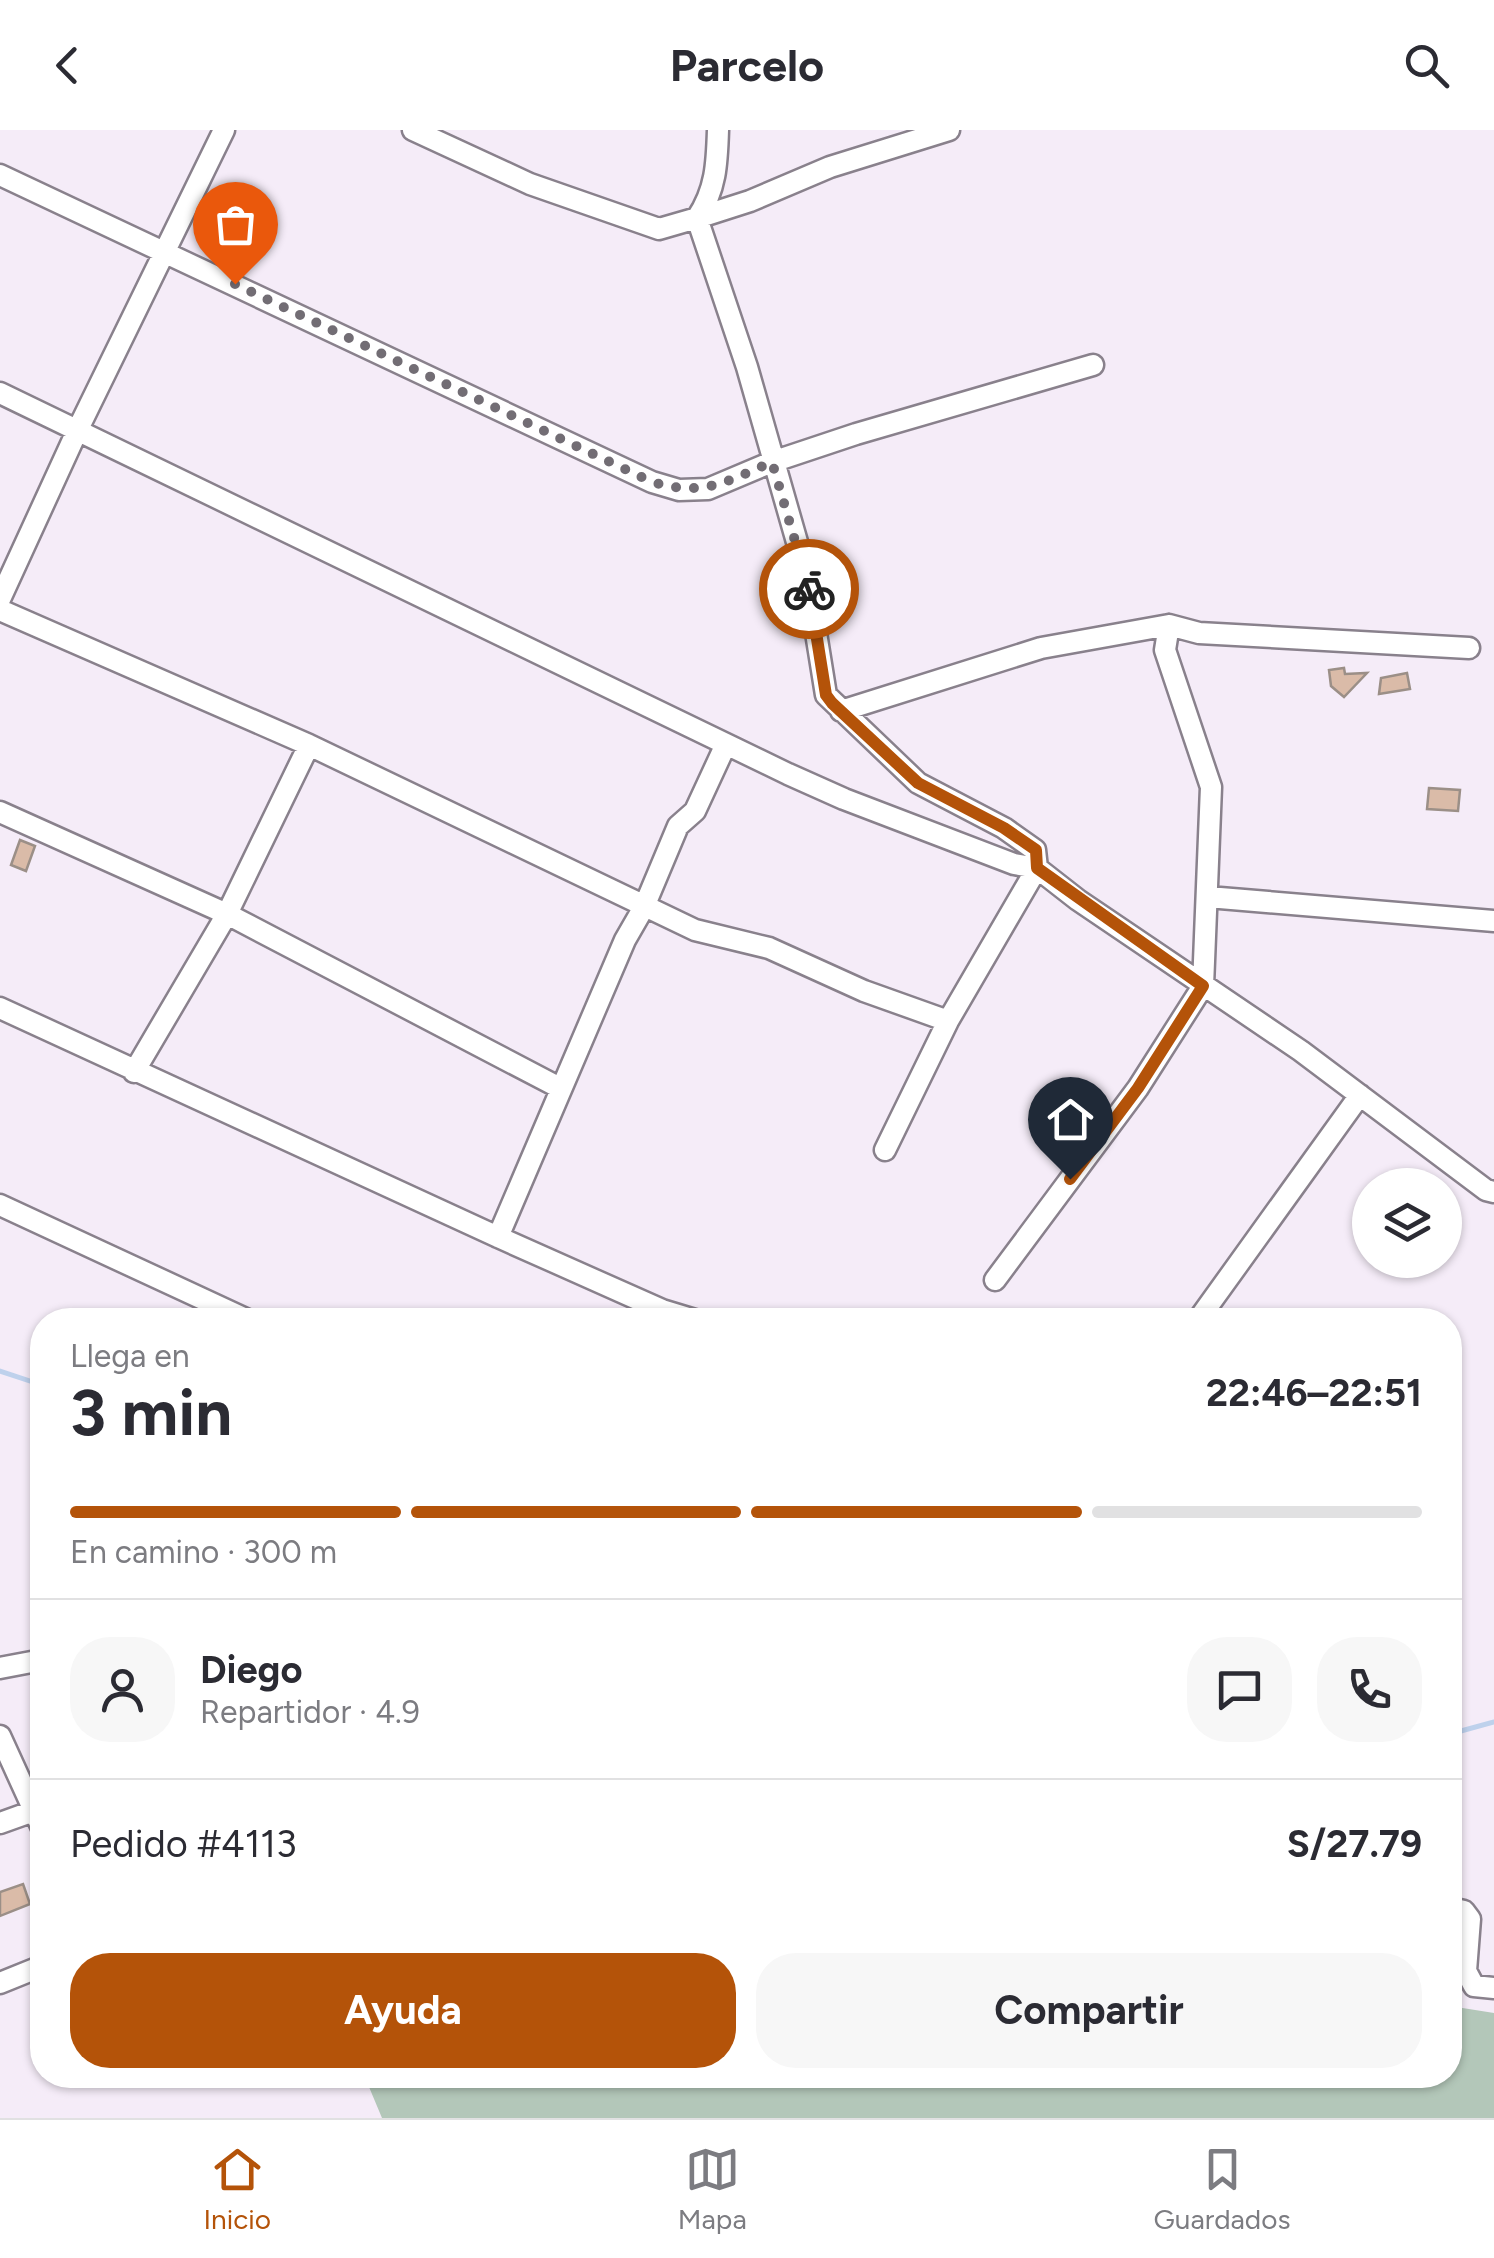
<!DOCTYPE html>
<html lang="es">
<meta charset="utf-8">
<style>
body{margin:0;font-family:Figtree,sans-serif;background:#f7f7f7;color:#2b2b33;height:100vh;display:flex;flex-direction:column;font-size:38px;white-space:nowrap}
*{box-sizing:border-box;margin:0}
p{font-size:32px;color:#7c7c81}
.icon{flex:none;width:55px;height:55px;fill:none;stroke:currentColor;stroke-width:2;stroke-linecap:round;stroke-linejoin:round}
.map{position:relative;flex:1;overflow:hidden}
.side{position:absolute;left:30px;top:1178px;width:1432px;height:780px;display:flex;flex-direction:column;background:#fff;border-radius:40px;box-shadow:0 2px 8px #0004}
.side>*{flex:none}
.fabs{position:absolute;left:1352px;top:1038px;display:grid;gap:20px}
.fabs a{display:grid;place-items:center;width:110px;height:110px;border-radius:50%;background:#fff;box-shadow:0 2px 8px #0004;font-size:50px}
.pin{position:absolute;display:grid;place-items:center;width:85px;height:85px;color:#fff;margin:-102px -42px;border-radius:50% 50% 50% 0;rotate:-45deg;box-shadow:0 0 10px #0007}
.pin .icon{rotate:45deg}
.courier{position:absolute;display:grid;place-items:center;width:100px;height:100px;margin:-50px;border:8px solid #b45309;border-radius:50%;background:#fff;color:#222;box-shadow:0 2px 12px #0007}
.summary em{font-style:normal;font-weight:700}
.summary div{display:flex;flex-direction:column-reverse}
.summary{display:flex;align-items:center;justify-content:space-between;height:170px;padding:0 40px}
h1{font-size:65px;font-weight:700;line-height:75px}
.bar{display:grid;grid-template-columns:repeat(4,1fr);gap:15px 10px;align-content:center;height:120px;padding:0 40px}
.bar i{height:12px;border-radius:8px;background:#e1e1e2}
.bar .on{background:#b45309}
.bar p{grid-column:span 4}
.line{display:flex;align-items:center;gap:25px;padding:0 40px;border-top:2px solid #e1e1e2}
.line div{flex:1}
.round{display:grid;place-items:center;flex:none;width:105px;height:105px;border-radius:40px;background:#f7f7f7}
.primary-button{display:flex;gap:20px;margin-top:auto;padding:20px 40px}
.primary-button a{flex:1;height:115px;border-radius:40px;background:#b45309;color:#fff;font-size:40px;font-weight:700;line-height:115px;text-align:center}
.primary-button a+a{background:#f7f7f7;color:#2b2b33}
header{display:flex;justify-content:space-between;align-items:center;height:130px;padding:0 40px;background:#fff;font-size:45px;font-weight:700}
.tabs{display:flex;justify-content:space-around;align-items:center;height:140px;border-top:2px solid #e1e1e2;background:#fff;font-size:28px;color:#7c7c81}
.tabs a{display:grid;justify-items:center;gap:5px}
.tabs .on{color:#b45309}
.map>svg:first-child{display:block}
.green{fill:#b3c7b9}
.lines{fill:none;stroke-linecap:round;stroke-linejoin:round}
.stream{stroke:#bed1ec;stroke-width:5}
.building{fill:#dabba8;stroke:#9b8f87;stroke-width:2.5}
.street-casing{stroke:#89818c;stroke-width:25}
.street{stroke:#fff;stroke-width:20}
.done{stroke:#726d74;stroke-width:10;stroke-dasharray:0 18}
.route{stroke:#b45309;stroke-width:12}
</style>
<header><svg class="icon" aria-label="back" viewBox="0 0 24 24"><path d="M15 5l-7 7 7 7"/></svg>Parcelo<svg class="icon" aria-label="search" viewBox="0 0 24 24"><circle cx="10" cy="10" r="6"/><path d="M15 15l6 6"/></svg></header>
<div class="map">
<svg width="1494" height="1988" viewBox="0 0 1494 1988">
<rect width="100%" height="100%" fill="#f5ecf8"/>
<path class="green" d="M1450 1876 1494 1883V1988H382L364 1945H1450Z"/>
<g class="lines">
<path class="stream" d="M0 1241 42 1255
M1450 1604 1494 1592"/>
</g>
<path class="building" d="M1344 538 1345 544 1367 543 1344 567 1331 556 1329 540Z
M1407 543 1410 559 1379 564 1381 548Z
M1429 658 1460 660 1458 681 1427 679Z
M20 710 35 716 26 741 11 735Z
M23 1754 30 1774 0 1786V1762Z"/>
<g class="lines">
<g class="street-casing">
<path id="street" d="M413 0 530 54 659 99 697 88 747 237 807 447 826 565 918 653 1004 698 1035 720 1037 738 948 891 885 1020
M0 45 652 352 679 360 708 359 772 332 856 304 1093 235
M697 88 750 71 830 37 949 0
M697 88C716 60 717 33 718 0
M0 263 788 644 844 669 1014 734 1037 738 1078 770 1301 921 1486 1060 1494 1062
M0 469 78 299 224 0
M0 480 309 615 695 800 769 818 864 861 948 891
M841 581 1041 518 1169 495 1199 503 1469 518
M0 682 227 784 560 958
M1208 767 1494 791
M0 878 498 1107 662 1180 695 1190
M134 942 227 784 309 615
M0 1075 248 1190
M498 1107 625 810 644 777 678 696 695 681 726 614
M995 1150 1138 958 1203 856 1211 657 1165 520 1169 495
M1198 1190 1360 965
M0 1538 42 1530
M0 1606 42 1698
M0 1693 42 1678
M1450 1782 1455 1779 1464 1781 1470 1789 1466 1841 1474 1856 1494 1858
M0 1853 42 1836"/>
</g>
<use href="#street" class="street"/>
</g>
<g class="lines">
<path class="done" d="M235 154 652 352C703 367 726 352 772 332L809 459"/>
<path class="route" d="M809 459 826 565 832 573 918 653 1004 698 1036 720 1037 738 1203 856 1138 958 1070 1049"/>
</g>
</svg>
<div class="fabs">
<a><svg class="icon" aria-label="layers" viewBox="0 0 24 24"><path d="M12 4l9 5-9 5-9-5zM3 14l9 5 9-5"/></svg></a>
</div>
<div class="pin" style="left:235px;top:154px;background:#ea580c"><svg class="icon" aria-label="bag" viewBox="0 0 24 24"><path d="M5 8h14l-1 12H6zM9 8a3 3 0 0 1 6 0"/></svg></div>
<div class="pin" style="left:1070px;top:1049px;background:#1f2937"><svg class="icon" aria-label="home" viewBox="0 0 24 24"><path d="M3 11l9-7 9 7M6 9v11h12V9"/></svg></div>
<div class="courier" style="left:809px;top:459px"><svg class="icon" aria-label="bike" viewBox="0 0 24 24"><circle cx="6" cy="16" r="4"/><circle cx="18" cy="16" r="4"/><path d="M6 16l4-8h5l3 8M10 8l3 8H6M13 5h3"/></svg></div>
<section class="side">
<div class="summary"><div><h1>3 min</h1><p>Llega en</p></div><em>22:46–22:51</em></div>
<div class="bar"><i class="on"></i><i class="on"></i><i class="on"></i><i></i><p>En camino · 300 m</p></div>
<div class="line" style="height:180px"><a class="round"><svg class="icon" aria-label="person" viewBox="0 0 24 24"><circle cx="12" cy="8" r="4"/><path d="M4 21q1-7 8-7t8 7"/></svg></a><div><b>Diego</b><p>Repartidor · 4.9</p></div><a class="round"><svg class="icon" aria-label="chat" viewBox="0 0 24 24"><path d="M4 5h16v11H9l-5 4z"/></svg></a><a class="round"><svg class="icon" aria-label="phone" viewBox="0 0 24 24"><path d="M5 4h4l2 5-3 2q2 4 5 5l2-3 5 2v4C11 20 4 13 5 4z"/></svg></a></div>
<div class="line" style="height:130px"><div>Pedido #4113</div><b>S/27.79</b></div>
<div class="primary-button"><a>Ayuda</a><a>Compartir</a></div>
</section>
</div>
<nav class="tabs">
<a class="on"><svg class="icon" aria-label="home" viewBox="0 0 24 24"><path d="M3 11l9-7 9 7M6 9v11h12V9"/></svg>Inicio</a>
<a><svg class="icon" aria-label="map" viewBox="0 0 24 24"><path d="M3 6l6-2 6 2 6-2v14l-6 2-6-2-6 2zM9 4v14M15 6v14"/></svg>Mapa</a>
<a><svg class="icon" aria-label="saved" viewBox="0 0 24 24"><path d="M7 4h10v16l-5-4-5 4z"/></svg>Guardados</a>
</nav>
